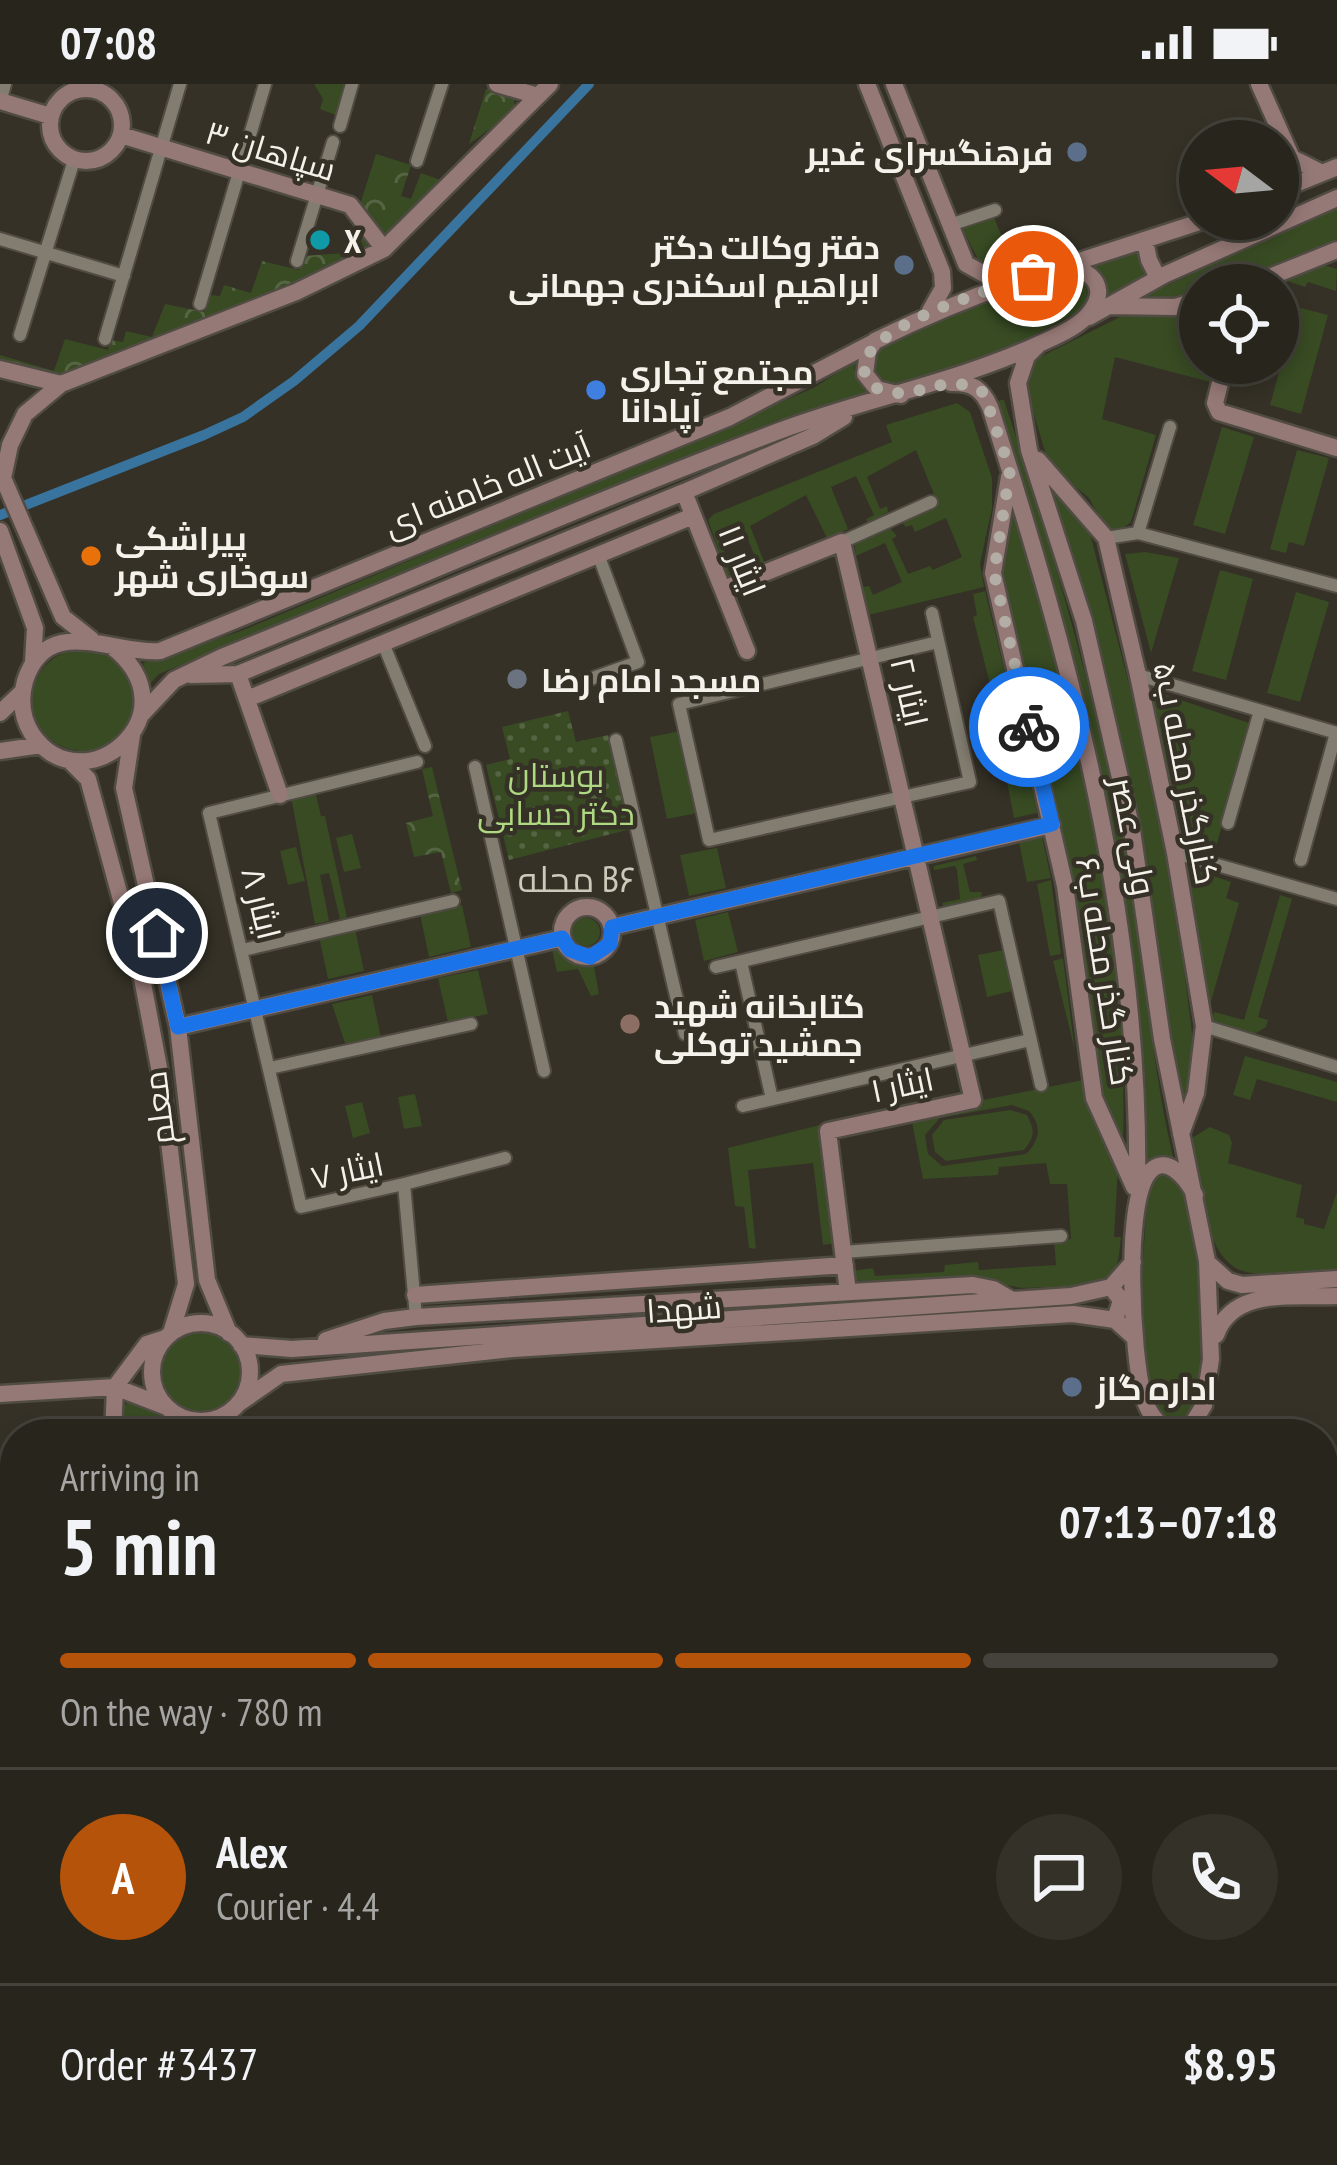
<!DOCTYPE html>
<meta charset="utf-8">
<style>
body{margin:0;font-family:"PT Sans Narrow",Cairo,sans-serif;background:#343129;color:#f1f3f6;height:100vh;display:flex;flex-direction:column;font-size:45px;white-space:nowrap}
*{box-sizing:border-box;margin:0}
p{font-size:39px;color:#a5a5a3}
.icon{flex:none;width:66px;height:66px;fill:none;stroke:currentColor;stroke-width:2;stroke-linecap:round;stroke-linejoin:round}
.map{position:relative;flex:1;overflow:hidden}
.drawer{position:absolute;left:0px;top:1335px;width:1338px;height:747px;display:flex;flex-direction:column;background:#28251c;border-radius:48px 48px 0 0;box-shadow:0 6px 18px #0003,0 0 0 3px #44423b}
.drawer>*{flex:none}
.needle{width:78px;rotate:286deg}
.buttons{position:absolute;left:1179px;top:36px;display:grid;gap:24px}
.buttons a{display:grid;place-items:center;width:120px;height:120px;border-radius:50%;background:#28251c;box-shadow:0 6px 18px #0003,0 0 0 3px #44423b;font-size:60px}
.pin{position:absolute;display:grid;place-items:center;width:102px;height:102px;color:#fff;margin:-51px;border:6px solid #fff;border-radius:50%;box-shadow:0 3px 12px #0007}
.courier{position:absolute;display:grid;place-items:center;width:120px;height:120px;margin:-60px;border:9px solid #1a73e8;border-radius:50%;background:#fff;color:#222;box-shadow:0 3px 15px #0007}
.overview em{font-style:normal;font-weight:700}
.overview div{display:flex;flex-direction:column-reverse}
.overview{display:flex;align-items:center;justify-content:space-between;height:204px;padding:0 60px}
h1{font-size:78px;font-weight:700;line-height:90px}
.bar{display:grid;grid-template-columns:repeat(4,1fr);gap:18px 12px;align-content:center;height:144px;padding:0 60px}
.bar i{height:15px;border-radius:9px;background:#44423b}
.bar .active{background:#b45309}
.bar p{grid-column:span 4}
.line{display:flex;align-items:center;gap:30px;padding:0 60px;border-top:3px solid #44423b}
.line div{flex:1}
.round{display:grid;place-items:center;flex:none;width:126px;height:126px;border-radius:63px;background:#343129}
.status{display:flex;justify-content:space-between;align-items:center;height:84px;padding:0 60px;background:#28251c;direction:ltr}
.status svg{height:33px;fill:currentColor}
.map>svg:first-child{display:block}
.grass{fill:#384b23;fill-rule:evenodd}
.forest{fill:url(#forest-crowns)}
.park{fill:url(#park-dots)}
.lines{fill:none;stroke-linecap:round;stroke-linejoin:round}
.canal{stroke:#39749f;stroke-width:10}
.street-casing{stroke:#514c43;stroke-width:16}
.secondary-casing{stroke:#514c43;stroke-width:21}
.street{stroke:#837d71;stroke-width:12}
.secondary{stroke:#957976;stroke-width:16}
.done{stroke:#b2aea6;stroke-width:12;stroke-dasharray:0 21.6}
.route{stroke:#1a73e8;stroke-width:15}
.service-dot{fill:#5c6f8a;stroke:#353126;stroke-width:4.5}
.culture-dot{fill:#0f9aa8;stroke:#353126;stroke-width:4.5}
.shop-dot{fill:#3f7fe0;stroke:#353126;stroke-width:4.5}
.food-dot{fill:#e8710a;stroke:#353126;stroke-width:4.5}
.worship-dot{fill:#6b7280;stroke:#353126;stroke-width:4.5}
.education-dot{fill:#8d6e63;stroke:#353126;stroke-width:4.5}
.labels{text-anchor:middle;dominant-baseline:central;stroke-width:9;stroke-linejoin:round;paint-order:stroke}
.street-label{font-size:33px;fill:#f5f2eb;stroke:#353126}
.poi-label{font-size:33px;font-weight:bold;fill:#f5f2eb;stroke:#353126;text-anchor:start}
.park-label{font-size:33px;fill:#aed881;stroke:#353126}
.neighbourhood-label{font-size:36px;fill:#cfc9bc;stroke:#353126}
</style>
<div class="status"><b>07:08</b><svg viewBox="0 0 49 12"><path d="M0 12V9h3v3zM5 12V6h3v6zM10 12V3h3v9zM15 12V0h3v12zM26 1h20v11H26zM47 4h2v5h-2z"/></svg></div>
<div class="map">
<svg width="1337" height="2081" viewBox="0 0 1337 2081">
<defs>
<pattern id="forest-crowns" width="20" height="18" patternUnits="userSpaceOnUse" patternTransform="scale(3)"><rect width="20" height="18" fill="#384b23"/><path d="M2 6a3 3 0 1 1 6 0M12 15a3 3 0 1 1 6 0" fill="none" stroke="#556543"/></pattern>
<pattern id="park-dots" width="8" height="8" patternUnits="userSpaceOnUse" patternTransform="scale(3)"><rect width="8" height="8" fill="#384b23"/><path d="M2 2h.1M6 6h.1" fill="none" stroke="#556543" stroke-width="1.8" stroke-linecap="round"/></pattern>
</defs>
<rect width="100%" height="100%" fill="#353126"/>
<path class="grass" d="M314 0H346L338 32 320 25 323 15Z
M1337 123V157L1226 201H1200V209L1171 215H1138Z
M994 133 1011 177 1056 162 1059 170 995 186 979 177 962 144Z
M1140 166 1150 190 1102 217 1088 181Z
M1319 180 1337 185 1336 207 1308 198 1305 203 1284 196Z
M1063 190C1085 192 1092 205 1083 225L1002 268 950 286 889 301 877 295 871 284 878 263 969 219Z
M1297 223 1328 231 1301 330 1270 321Z
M1200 224V279H1220L1214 299 1115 273 1102 335 1156 351 1131 438 1119 447H1107L1089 414 1049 381 1024 297 1034 276 1128 229Z
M859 275 854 284C859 297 861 303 874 310L775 337 159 590 150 600 143 579 241 547 686 361 815 303Z
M1000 316H1004C1051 461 1094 607 1123 757 1144 864 1149 974 1175 1081L1144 1082 1146 1002 1121 803 996 321Z
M957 319 970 328 992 394V424L980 480 984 503 868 531 863 503 869 502 873 511 902 498 885 459 856 472 854 457 888 442 897 452 892 455 908 490 930 482 933 486 962 473 946 434 915 448 912 441 906 443 903 440 907 433 938 420 916 366 867 393 880 425 887 422 888 428 868 439 866 435 874 431 856 392 831 403 848 445 827 454 806 411 750 442 765 480 759 483 741 438 717 449 734 491 728 493 708 436 714 430 892 358 886 341Z
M1222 343 1254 353 1225 450 1193 441Z
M1297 366 1329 374 1304 462 1289 458 1286 469 1270 465Z
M1049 399 1087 438 1147 670 1176 820 1195 973 1182 1036 1098 575Z
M1011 414C1025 468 1042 521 1056 574 1098 735 1128 898 1123 1065L1096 1008 996 487Z
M1145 468 1179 474 1151 569 1125 470Z
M1220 486 1253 495 1226 596 1192 587Z
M985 507 1010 609 993 612 973 533 977 531 973 510Z
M1296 508 1329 518 1300 618 1267 609Z
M32 616a51 51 0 1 1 102 0a51 51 0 1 1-102 0Z
M1148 605 1252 640 1214 769 1184 758 1179 751Z
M1012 613 1037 729 1014 734 1006 693 1010 691 994 616Z
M680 647 697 729 667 735 650 653Z
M315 707 321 732H325L347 834 340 835 329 789 320 791 329 837 315 840 291 713Z
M352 750 361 784 344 788 336 754Z
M1042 753 1051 794 1027 798 1019 758Z
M296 763 305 797 288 801 280 767Z
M717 764 726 804 689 812 680 771Z
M976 772 977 776 963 780 970 808H982L981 814 943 822 942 819 960 815 957 786 955 782 934 786V782Z
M1187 783 1231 798 1226 814 1239 819 1208 928Z
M1051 796 1061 870 1050 872 1037 800Z
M1280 811 1292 815 1258 933 1268 936 1266 943 1253 951 1211 939 1214 928 1244 936Z
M462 821 471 863 429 873 420 830Z
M728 828 738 868 704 877 695 836Z
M572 848a14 14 0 1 1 28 0a14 14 0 1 1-28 0Z
M355 845 364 887 328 895 319 852Z
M556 865 568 877 594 883 599 910 591 912 578 885 557 888 552 866Z
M1004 866 1012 907 987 913 978 871Z
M1063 874 1075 967 1053 877Z
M478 886 488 930 448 938 438 894Z
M372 911 381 954 346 962 332 920Z
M1245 972 1337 998V1018L1257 995 1250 1016 1233 1011Z
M1083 996 1118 1083 1114 1153H1121C1119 1170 1119 1182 1110 1195L1080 1202 1022 1204 966 1194 854 1197 852 1187 873 1184 875 1192 944 1188 945 1181 978 1178 979 1186 1056 1181 1054 1156 1071 1155 1067 1100H1050L1046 1079 999 1083 998 1091 923 1095 912 1038 983 1016ZM1012 1021 1029 1027C1042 1042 1040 1056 1026 1070L942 1082 928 1070 925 1051 940 1034Z
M415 1010 422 1042 404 1045 398 1013Z
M362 1018 370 1049 353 1054 345 1022Z
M1010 1026 1027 1031C1035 1046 1035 1053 1024 1066L946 1077 935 1068 932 1051 944 1036Z
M824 1040 838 1159 823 1161 813 1079 748 1086 756 1165 749 1164 744 1123 735 1122 728 1064Z
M1210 1043 1229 1051 1232 1059 1228 1079 1302 1101 1296 1133 1304 1135V1140L1324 1145 1337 1108V1186C1314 1187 1263 1194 1243 1187 1204 1175 1198 1095 1192 1061V1054Z
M1167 1090C1212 1111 1205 1283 1194 1327L1186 1338 1176 1341 1154 1329 1139 1230 1148 1105 1154 1093Z
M162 1288a40 40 0 1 1 80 0a40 40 0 1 1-80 0Z
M128 1317 147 1321 181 1350H122V1325Z
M0 1633 15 1638V1684L0 1680Z"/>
<path class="forest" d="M486 5 507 7 514 13 515 27 469 60Z
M376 70 411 81 401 112 411 115 421 89 443 97 388 152H383L359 124Z
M351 133 369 159 362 171 341 182 62 297 0 281V271L54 287 65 255 108 266 110 256 123 258 126 247 152 253 165 220 204 228 210 211 220 212 224 201 251 209 262 177 299 186 304 172 345 169 354 140Z
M432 683 462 806 451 809 441 768 414 773 406 739 433 732 422 685Z"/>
<path class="park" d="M568 627 576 658 608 651 631 745 509 776 486 681 510 675 502 643Z"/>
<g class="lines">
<path class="canal" d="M0 431 204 351 243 333 294 297 359 242 589 0"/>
<g class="street-casing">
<path id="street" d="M93 5 94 0
M0 19 5 0
M340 42 352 0
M417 77 442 0
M950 141 995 126
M0 155 124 192
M297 177 333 58
M200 220 265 0
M20 251 74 76
M105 255 180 0
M1138 449 1170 343
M1106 454 1138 449 1337 502
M842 458 931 418
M932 529 970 698 709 756 679 620 938 558
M383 559 425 662
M1138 591 1337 649
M579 599 638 578 598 470
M616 656 685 950
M475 683 544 987
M1228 739 1260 627
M1175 769 1337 815
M1301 776 1336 649
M243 866 453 817
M741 878 772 1015
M716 883 999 817 1041 1001
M1204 942 1337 983
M270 984 471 940
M743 1022 1030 956
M404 1100 505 1074
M843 1168 1061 1152
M416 1233 404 1100 301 1123 209 729 417 678
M0 1630 15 1634
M0 1707 6 1686
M1330 1979 1337 1953
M0 1981 15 1933
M122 2077 136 2081
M186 2081 190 2067
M471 2081 475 2067
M1298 2081 1302 2067"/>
</g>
<g class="secondary-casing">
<path id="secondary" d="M497 0 538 12
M867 0 942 188 943 204 930 227
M894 0 966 180 1004 201
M1259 0 1292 74 1322 89
M50 41a36 36 0 1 1 72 0a36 36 0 1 1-72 0Z
M0 17 50 32
M121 51 350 121 384 165
M1278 107 1337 83
M1145 157 1149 176 1158 194
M1067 181 1209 135
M1250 201 1337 166
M1109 222 1175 223 1200 216
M1089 233 1164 191 1337 114
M1039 260 1027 272 1018 299 1029 366 1084 537 1132 746 1162 955 1207 1177 1211 1275 1204 1321 1190 1344 1169 1348C1156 1339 1147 1327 1143 1311 1132 1269 1124 1126 1147 1091 1165 1066 1187 1095 1195 1111
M1225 279 1215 319 1219 328 1337 364
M0 285 61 300
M951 299C972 298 982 305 990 323 1071 577 1142 837 1137 1105
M1038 376 1106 454 1138 591 1175 769 1204 942 1196 1009 1181 1050
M0 387 63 533 91 555
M1009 393 993 489 1065 802 1094 1014 1134 1103
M3 394 10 361 25 330 61 300 296 208 384 165 550 0
M684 408 747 567
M0 447 35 544 33 578
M724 505 842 458 973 1016 828 1047 848 1208
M111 562C198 629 83 725 32 650 22 634 20 615 25 597 47 528 113 571 160 567L730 333 874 258
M238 590 280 711
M191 591 238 590 684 408 813 352 844 333
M247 615 693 432
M0 629 22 608
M142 630 174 596 222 573C407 498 591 418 779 347 864 315 953 299 1037 261 1054 253 1080 243 1091 227 1113 197 1080 177 1052 186 990 205 933 228 875 257L868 267 865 290 877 305 901 311
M132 651 124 704 178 943 207 1196 229 1249
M0 667 41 661
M69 676 88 695 141 889 162 999 186 1200 171 1249
M562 848a25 25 0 1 1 50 0a25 25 0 1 1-50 0Z
M612 843 1052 741
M178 943 563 854
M1208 1179 1228 1197 1242 1201 1337 1195
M1111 1203 1121 1216 1115 1236
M415 1211 845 1181
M152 1288a49 49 0 1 1 98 0a49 49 0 1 1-98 0Z
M1216 1251C1233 1203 1293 1214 1337 1212
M326 1256 384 1237 416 1233 973 1201 993 1205 1012 1216
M241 1261 292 1265 1071 1212 1111 1203 1133 1178
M115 1303 147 1260 166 1254
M0 1310 115 1303 164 1322
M238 1320 281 1290 513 1265 1073 1230 1115 1236 1135 1254
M113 1350 115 1303
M0 1474 15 1475
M1323 1576 1337 1577
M1323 1729 1337 1731
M1323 1743 1337 1745
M1323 1822 1337 1826
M0 1825 15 1829
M614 2067 665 2081
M856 2067 906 2081
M36 2081 52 2067
M85 2081 86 2067
M399 2081 404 2067
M1021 2081 1023 2067
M1072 2081 1076 2067
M1097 2081 1100 2067
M1133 2081 1136 2067
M1208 2081 1213 2067"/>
</g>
<use href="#street" class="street"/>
<use href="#secondary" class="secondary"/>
</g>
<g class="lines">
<path class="done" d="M1029 643 994 489 1010 386 984 309C945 285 921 317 885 307 876 305 867 300 865 290 852 244 999 203 1033 192"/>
<path class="route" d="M157 849 178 943 562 854 570 866 590 873 610 860 612 843 1052 740 1029 643"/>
</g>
<g class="service-dot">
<circle cx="1077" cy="68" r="12"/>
<circle cx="904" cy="181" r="12"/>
<circle cx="1072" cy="1303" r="12"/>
</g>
<circle class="culture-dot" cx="320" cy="156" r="12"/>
<circle class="shop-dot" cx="596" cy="306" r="12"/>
<circle class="food-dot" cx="91" cy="472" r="12"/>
<circle class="worship-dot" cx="517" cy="595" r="12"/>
<circle class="education-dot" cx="630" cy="940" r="12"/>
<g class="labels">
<g class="street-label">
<text transform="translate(271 66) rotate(17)">سپاهان ۳</text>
<text transform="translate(487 401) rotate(-22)">آیت اله خامنه ای</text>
<text transform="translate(743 476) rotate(68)">ایثار ۱۱</text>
<text transform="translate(910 608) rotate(77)">ایثار ۲</text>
<text transform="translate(1187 689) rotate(79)">کنارگذر محله ب۵</text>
<text transform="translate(1134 752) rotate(79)">ولی عصر</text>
<text transform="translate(262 819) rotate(76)">ایثار ۸</text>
<text transform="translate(1106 887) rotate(81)">کنار گذر محله ب۶</text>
<text transform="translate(902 1000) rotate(-12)">ایثار ۱</text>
<text transform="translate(158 1024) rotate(-97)">معلم</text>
<text transform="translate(347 1086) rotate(-12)">ایثار ۷</text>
<text transform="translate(684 1224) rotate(-4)">شهدا</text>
</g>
<g class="poi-label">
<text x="1053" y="68" text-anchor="end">فرهنگسرای غدیر</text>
<text x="344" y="156">X</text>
<text x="880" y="162" text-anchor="end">دفتر وکالت دکتر<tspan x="880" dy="38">ابراهیم اسکندری جهمانی</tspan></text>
<text x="620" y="287">مجتمع تجاری<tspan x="620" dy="38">آپادانا</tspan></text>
<text x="115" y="453">پیراشکی<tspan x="115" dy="38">سوخاری شهر</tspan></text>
<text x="541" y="595">مسجد امام رضا</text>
<text x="654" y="921">کتابخانه شهید<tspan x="654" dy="38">جمشید توکلی</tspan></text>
<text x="1096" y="1303">اداره گاز</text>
</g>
<g class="park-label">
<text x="556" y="690">بوستان<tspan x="556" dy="38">دکتر حسابی</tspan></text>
</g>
<g class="neighbourhood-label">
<text x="577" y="794">محله B۶</text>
</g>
</g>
</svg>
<div class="buttons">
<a><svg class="needle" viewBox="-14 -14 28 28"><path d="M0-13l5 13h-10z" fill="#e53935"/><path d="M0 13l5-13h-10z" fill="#a5a5a3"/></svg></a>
<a><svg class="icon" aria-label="locate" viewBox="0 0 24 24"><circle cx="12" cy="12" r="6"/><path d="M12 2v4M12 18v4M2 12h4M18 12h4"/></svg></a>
</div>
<div class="pin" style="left:1033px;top:192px;background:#ea580c"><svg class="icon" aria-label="bag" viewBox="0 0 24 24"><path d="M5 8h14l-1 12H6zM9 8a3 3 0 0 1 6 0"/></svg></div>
<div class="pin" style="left:157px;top:849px;background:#1f2937"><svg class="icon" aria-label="home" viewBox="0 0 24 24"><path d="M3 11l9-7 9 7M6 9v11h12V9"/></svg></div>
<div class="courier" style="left:1029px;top:643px"><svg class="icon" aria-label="bike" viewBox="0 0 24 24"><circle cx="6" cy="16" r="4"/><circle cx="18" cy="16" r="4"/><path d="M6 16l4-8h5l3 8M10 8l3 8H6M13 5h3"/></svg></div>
<section class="drawer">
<div class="overview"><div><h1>5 min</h1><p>Arriving in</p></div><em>07:13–07:18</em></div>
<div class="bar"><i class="active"></i><i class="active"></i><i class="active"></i><i></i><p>On the way · 780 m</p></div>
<div class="line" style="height:216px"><b class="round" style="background:#b45309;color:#fff">A</b><div><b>Alex</b><p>Courier · 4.4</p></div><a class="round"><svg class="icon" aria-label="chat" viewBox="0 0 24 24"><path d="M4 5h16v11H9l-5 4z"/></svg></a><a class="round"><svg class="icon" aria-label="phone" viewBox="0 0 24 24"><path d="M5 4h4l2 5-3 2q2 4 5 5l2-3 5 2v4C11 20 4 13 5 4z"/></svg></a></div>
<div class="line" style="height:156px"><div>Order #3437</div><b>$8.95</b></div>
</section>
</div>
